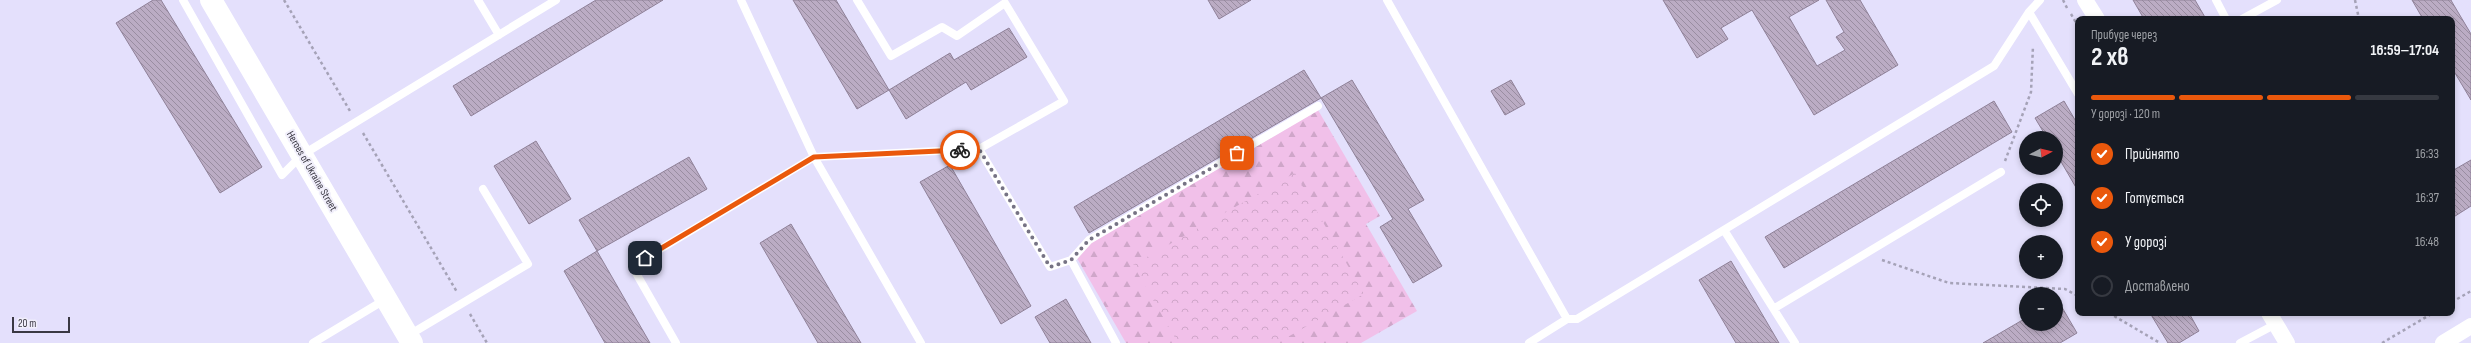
<!DOCTYPE html>
<html lang="uk">
<meta charset="utf-8">
<style>
body{margin:0;font-family:"Sofia Sans Condensed",sans-serif;background:#242831;color:#f1f3f6;height:100vh;display:flex;flex-direction:column;font-size:15px;white-space:nowrap}
*{box-sizing:border-box;margin:0}
p{font-size:13px;color:#9ea1a6}
.icon{flex:none;width:22px;height:22px;fill:none;stroke:currentColor;stroke-width:2;stroke-linecap:round;stroke-linejoin:round}
.map{position:relative;flex:1;overflow:hidden}
.side{position:absolute;left:2075px;top:16px;width:380px;height:300px;display:flex;flex-direction:column;background:#171b24;border-radius:8px;box-shadow:0 2px 6px #0003}
.side>*{flex:none}
.needle{width:26px;rotate:83deg}
.tools{position:absolute;left:2019px;top:131px;display:grid;gap:8px}
.tools a{display:grid;place-items:center;width:44px;height:44px;border-radius:50%;background:#171b24;box-shadow:0 2px 6px #0003;font-size:20px}
.scale{position:absolute;left:12px;bottom:10px;width:58px;box-sizing:border-box;padding-left:4px;border:2px solid #3a3843;border-top:0;font-size:11px;line-height:14px;white-space:nowrap;color:#3a3843;-webkit-text-stroke:3px #f1effb;paint-order:stroke}
.pin{position:absolute;display:grid;place-items:center;width:34px;height:34px;color:#fff;margin:-17px;border-radius:8px;box-shadow:0 2px 6px #0006}
.courier{position:absolute;display:grid;place-items:center;width:40px;height:40px;margin:-20px;border:3px solid #ea580c;border-radius:50%;background:#fff;color:#222;box-shadow:0 1px 5px #0007}
.summary em{font-style:normal;font-weight:700}
.summary div{display:flex;flex-direction:column-reverse}
.summary{display:flex;align-items:center;justify-content:space-between;height:68px;padding:0 16px}
h1{font-size:26px;font-weight:700;line-height:30px}
.bar{display:grid;grid-template-columns:repeat(4,1fr);gap:6px 4px;align-content:center;height:48px;padding:0 16px}
.bar i{height:5px;border-radius:3px;background:#363941}
.bar .current{background:#ea580c}
.bar p{grid-column:span 4}
ol{padding:0 16px;list-style:none}
li{display:flex;align-items:center;gap:12px;height:44px}
li p{margin-inline-start:auto}
li .icon{padding:4px;border-radius:50%;background:#ea580c;color:#fff;stroke-width:4}
li:last-child{color:#9ea1a6}
li i{width:22px;height:22px;border:2px solid #363941;border-radius:50%}
.map>svg:first-child{display:block}
.forest{fill:url(#forest-firs)}
.park{fill:url(#park-crowns)}
.building{fill:url(#building-back-hatch);stroke:#8f8198}
.lines{fill:none;stroke-linecap:round;stroke-linejoin:round}
.path{stroke:#a5a2b7;stroke-width:2.5;stroke-dasharray:3 3;stroke-linecap:butt}
.lane{stroke:#fff;stroke-width:8}
.street{stroke:#fff;stroke-width:16}
.secondary{stroke:#fff;stroke-width:22}
.done{stroke:#767384;stroke-width:4;stroke-dasharray:0 7.2}
.route{stroke:#ea580c;stroke-width:5}
.labels{text-anchor:middle;dominant-baseline:central;stroke-width:4;stroke-linejoin:round;paint-order:stroke}
.street-label{font-size:11px;fill:#3a3843;stroke:#f1effb}
</style>
<div class="map">
<svg width="2471" height="343" viewBox="0 0 2471 343">
<defs>
<pattern id="forest-firs" width="22" height="20" patternUnits="userSpaceOnUse"><rect width="22" height="20" fill="#f1c0e9"/><path d="M5 1l3.5 6h-7zM16 11l3.5 6h-7z" fill="#cfa6c9"/></pattern>
<pattern id="park-crowns" width="20" height="18" patternUnits="userSpaceOnUse"><rect width="20" height="18" fill="#f1c0e9"/><path d="M2 6a3 3 0 1 1 6 0M12 15a3 3 0 1 1 6 0" fill="none" stroke="#cfa6c9"/></pattern>
<pattern id="building-back-hatch" width="6" height="6" patternUnits="userSpaceOnUse"><rect width="6" height="6" fill="#bbacc4"/><path d="M-1 5l2 2M0 0l6 6M5-1l2 2" fill="none" stroke="#998da1"/></pattern>
</defs>
<rect width="100%" height="100%" fill="#e4e0fc"/>
<path class="forest" d="M1318 110 1380 216 1366 224 1417 311 1361 343H1126L1074 253Z"/>
<path class="park" d="M1295 173 1364 294 1277 343H1178L1133 265Z"/>
<path class="building" d="M153 0H161L262 167 220 193 116 23Z
M596 0H663L471 116 453 86Z
M793 0H836L889 90 857 109Z
M1208 0H1251L1219 19Z
M1663 0H1819L1789 17 1817 66 1845 50 1836 37 1844 32 1826 0H1860L1898 65 1814 115 1752 10 1721 28 1728 39 1697 58Z
M2133 0H2195L2206 19H2144Z
M2412 0H2451L2452 2 2471 34V100L2452 68V19H2423Z
M1009 28 1027 57 971 90 966 82 906 119 889 90 950 53 954 60Z
M1304 70 1321 98 1089 233 1074 207Z
M1352 80 1424 200 1408 209 1442 266 1413 283 1380 227 1393 219 1321 98Z
M1511 80 1525 104 1505 115 1491 91Z
M1994 101 2012 132 1784 268 1765 237Z
M2064 101 2078 125V191L2056 153V138H2047L2035 118Z
M536 141 571 199 529 224 494 166Z
M689 157 707 189 597 251 579 220Z
M2471 160V206L2452 218V171Z
M950 165 1031 306 1001 324 920 182Z
M791 224 861 343H818L760 243Z
M597 251 650 343H605L564 271Z
M1731 261 1779 343H1736L1699 280Z
M2056 297 2077 333 2060 343H1983L2026 318V324H2056Z
M1066 299 1091 343H1050L1035 317Z
M2150 313H2189L2199 331 2179 343H2168Z"/>
<g class="lines">
<path class="path" d="M284 0 350 111
M2063 0 2068 10
M2355 0 2359 19
M2071 14 2078 26
M363 133 457 292
M2005 161 2031 92 2033 46
M1882 260 1949 283 2065 289 2078 296
M2452 302 2471 291
M2109 313 2160 343
M470 314 487 343
M2382 343 2433 313"/>
<path class="lane" d="M183 0 282 175 302 155 556 0
M478 0 499 35
M741 0 814 157 921 343
M857 0 891 56 942 27 957 36 1005 3 1064 101 979 149
M1387 0 1567 319
M2216 0 2226 19
M2029 12 2078 94
M2242 19 2277 0
M1724 230 1795 343
M1071 260 1089 240 1318 106
M1775 308 2001 172
M409 335 528 264 483 189
M313 343 386 299
M676 343 632 266 814 157 979 149 1050 267 1071 260 1116 343
M1529 343 1567 319H1577L1994 66 2029 12 2040 0
M2240 343 2276 324"/>
<path class="street" d="M2085 0 2097 19
M2269 313 2287 343
M2443 343 2471 326"/>
<path class="secondary" d="M211 0 412 343"/>
</g>
<g class="lines">
<path class="done" d="M960 150 979 149 1050 267 1071 260 1089 240 1237 153"/>
<path class="route" d="M645 258 814 157 960 150"/>
</g>
<g class="labels">
<g class="street-label">
<text transform="translate(312 171) rotate(60)">Heroes of Ukraine Street</text>
</g>
</g>
</svg>
<div class="tools">
<a><svg class="needle" viewBox="-14 -14 28 28"><path d="M0-13l5 13h-10z" fill="#e53935"/><path d="M0 13l5-13h-10z" fill="#9ea1a6"/></svg></a>
<a><svg class="icon" aria-label="locate" viewBox="0 0 24 24"><circle cx="12" cy="12" r="6"/><path d="M12 2v4M12 18v4M2 12h4M18 12h4"/></svg></a>
<a>+</a>
<a>−</a>
</div>
<div class="scale">20 m</div>
<div class="pin" style="left:1237px;top:153px;background:#ea580c"><svg class="icon" aria-label="bag" viewBox="0 0 24 24"><path d="M5 8h14l-1 12H6zM9 8a3 3 0 0 1 6 0"/></svg></div>
<div class="pin" style="left:645px;top:258px;background:#1f2937"><svg class="icon" aria-label="home" viewBox="0 0 24 24"><path d="M3 11l9-7 9 7M6 9v11h12V9"/></svg></div>
<div class="courier" style="left:960px;top:150px"><svg class="icon" aria-label="bike" viewBox="0 0 24 24"><circle cx="6" cy="16" r="4"/><circle cx="18" cy="16" r="4"/><path d="M6 16l4-8h5l3 8M10 8l3 8H6M13 5h3"/></svg></div>
<section class="side">
<div class="summary"><div><h1>2 хв</h1><p>Прибуде через</p></div><em>16:59–17:04</em></div>
<div class="bar"><i class="current"></i><i class="current"></i><i class="current"></i><i></i><p>У дорозі · 120 m</p></div>
<ol>
<li><svg class="icon" aria-label="check" viewBox="0 0 24 24"><path d="M5 12l5 5 9-10"/></svg>Прийнято<p>16:33</p></li>
<li><svg class="icon" aria-label="check" viewBox="0 0 24 24"><path d="M5 12l5 5 9-10"/></svg>Готується<p>16:37</p></li>
<li><svg class="icon" aria-label="check" viewBox="0 0 24 24"><path d="M5 12l5 5 9-10"/></svg>У дорозі<p>16:48</p></li>
<li><i></i>Доставлено</li>
</ol>
</section>
</div>
